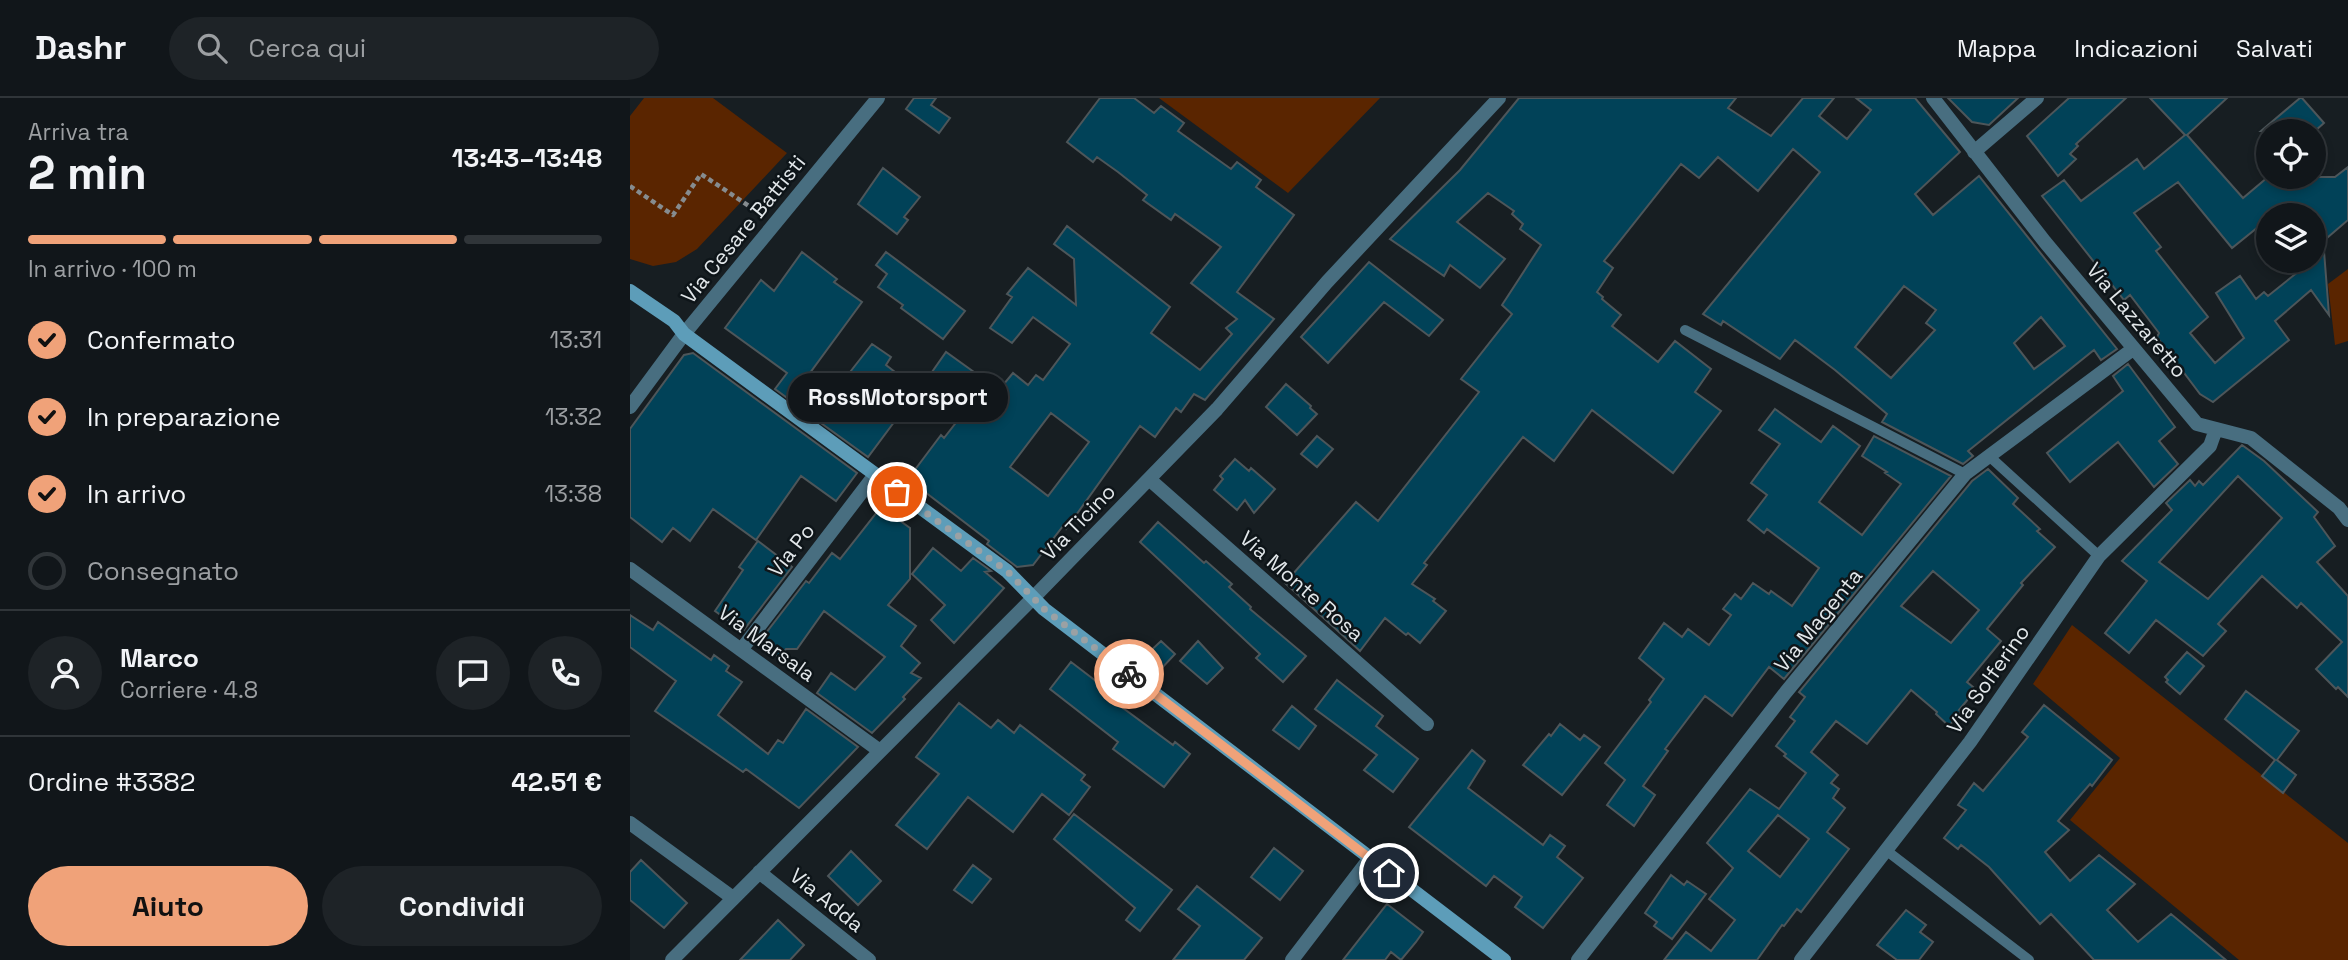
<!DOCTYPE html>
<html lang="it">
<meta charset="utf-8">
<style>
body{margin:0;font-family:"Space Grotesk",sans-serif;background:#1e2327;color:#f1f3f6;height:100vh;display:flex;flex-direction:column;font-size:26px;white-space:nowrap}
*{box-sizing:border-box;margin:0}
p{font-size:23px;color:#9c9fa2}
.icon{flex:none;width:38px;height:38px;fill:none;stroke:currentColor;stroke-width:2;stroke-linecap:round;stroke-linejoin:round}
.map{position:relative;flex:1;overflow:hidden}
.side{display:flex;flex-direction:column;background:#11161a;width:630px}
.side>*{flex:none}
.tools{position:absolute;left:1626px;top:21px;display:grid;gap:14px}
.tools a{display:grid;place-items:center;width:70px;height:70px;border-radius:50%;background:#11161a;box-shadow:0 4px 10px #0003,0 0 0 2px #303539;font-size:35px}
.pin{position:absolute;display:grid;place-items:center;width:60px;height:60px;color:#fff;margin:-30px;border:4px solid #fff;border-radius:50%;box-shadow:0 2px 7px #0007}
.courier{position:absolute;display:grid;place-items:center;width:70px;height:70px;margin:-35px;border:5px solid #f0a279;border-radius:50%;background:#fff;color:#222;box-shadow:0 2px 9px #0007}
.bubble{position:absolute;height:49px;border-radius:24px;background:#11161a;box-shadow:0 4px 10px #0003,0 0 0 2px #303539;font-size:23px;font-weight:800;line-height:49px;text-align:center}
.headline em{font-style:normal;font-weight:800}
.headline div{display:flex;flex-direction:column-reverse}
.headline{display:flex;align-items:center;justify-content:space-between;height:119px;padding:0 28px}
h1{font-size:46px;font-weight:800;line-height:52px}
.bar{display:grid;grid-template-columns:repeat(4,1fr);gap:10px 7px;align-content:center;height:84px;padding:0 28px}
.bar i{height:9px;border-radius:5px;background:#303539}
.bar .current{background:#f0a279}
.bar p{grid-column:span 4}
.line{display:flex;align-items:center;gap:18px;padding:0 28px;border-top:2px solid #303539}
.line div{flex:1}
.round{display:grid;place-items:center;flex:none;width:74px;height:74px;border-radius:37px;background:#1e2327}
ol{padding:0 28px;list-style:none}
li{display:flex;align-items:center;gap:21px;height:77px}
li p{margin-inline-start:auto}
li .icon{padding:7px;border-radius:50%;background:#f0a279;color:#111;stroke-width:4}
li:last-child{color:#9c9fa2}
li i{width:38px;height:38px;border:4px solid #303539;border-radius:50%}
.cta{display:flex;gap:14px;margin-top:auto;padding:14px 28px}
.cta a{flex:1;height:80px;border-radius:42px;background:#f0a279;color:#111;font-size:28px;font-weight:800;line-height:80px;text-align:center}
.cta a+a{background:#1e2327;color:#f1f3f6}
header{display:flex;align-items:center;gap:42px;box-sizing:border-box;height:98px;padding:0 35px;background:#11161a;border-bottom:2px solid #303539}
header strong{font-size:33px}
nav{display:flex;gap:38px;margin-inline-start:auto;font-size:24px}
.search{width:490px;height:63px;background:#1e2327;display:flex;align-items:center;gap:18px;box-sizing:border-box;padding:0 24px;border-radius:38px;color:#9c9fa2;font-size:26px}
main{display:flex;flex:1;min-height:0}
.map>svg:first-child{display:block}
.green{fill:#5a2500}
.building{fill:#014258;stroke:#4d565a;stroke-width:2;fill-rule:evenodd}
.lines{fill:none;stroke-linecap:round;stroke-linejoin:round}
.path{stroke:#868c8f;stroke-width:4.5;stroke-dasharray:5 3.5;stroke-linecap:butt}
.lane{stroke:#486e80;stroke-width:10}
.street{stroke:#486e80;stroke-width:14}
.secondary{stroke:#5d9db9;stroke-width:14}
.done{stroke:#9ba1a4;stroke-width:7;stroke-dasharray:0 12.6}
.route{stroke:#f0a279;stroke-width:9}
.labels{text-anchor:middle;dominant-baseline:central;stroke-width:5;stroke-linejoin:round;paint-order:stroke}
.street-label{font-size:21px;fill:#e2e7ea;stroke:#0e1519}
</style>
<header>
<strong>Dashr</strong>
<div class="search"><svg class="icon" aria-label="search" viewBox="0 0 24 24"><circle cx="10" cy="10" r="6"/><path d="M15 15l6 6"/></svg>Cerca qui</div>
<nav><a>Mappa</a><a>Indicazioni</a><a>Salvati</a></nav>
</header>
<main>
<section class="side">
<div class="headline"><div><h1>2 min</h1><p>Arriva tra</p></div><em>13:43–13:48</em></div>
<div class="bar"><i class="current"></i><i class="current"></i><i class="current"></i><i></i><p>In arrivo · 100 m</p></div>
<ol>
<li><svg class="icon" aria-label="check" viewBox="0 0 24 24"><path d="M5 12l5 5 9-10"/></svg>Confermato<p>13:31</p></li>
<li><svg class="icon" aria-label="check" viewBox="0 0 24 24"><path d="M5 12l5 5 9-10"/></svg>In preparazione<p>13:32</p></li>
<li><svg class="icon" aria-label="check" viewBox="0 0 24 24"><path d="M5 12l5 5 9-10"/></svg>In arrivo<p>13:38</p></li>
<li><i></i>Consegnato</li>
</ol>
<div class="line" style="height:126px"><a class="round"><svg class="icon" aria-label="person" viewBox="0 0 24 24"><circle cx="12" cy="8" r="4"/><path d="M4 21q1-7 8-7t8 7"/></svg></a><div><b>Marco</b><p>Corriere · 4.8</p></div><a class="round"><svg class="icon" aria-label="chat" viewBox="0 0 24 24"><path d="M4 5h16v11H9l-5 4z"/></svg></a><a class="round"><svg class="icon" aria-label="phone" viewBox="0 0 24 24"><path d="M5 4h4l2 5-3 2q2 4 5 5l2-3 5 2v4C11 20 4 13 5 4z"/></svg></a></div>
<div class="line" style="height:91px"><div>Ordine #3382</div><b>42.51 €</b></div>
<div class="cta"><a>Aiuto</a><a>Condividi</a></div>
</section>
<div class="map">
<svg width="1718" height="862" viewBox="0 0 1718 862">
<rect width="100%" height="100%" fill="#171e22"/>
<path class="green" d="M14 0H83L157 55 67 151 46 164 23 168 0 161V18Z
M529 0H750L658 95Z
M1718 171V243L1705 247 1698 186Z
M1442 527 1718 745V862H1609L1440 722 1490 660 1403 586Z"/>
<path class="building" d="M284 0H306L301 7 320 20 309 35 276 11Z
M470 0H504L524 15 531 8 554 25 548 33 601 71 607 64 631 82 626 89 664 117 607 194 644 221 575 302 564 296 551 314 546 310 525 339 510 328 436 431 433 428 403 467 387 469 357 446 359 443 278 381 311 337 314 340 342 304 302 274 316 254 369 292 383 275 398 287 406 277 413 282 440 246 403 219 382 245 360 230 382 199 377 196 398 170 446 207 444 161 424 146 437 128 540 209 521 235 570 272 602 236 596 230 607 221 561 185 591 149 545 116 541 122 513 102 517 97 488 74 467 59 463 64 437 44ZM421 315 459 344 418 398 380 369Z
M889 0H1106L1098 10 1141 38 1173 0H1204L1189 18 1217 41 1241 12 1226 0H1285L1330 54 1285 96 1303 117 1349 78 1487 251 1471 262 1464 252 1338 353 1343 358 1333 366 1252 324 1257 316 1205 272 1165 242 1150 261 1093 223 1091 227 1073 216 1190 74 1163 51 1128 93 1088 59 1069 80 1051 66 974 163 983 170 967 194 973 199 972 201 991 217 982 228 1028 264 1045 243 1081 271 1065 294 1091 313 1043 375 962 312 924 363 893 339 794 465 797 467 782 486 805 501 803 503 816 513 790 545 778 535 776 537 755 520 730 553 655 485 726 404 748 423 849 294 831 281 882 216 872 207 911 147 890 131 893 126 882 116 884 113 858 95 827 124 875 161 850 190 820 167 814 178 760 141 830 72ZM1274 188 1306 212 1296 225 1305 232 1261 280 1225 249ZM1411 219 1435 248 1404 271 1384 245Z
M1318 0H1388L1359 27 1342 24Z
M1439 0H1496L1446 46 1448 48 1440 56 1446 61 1428 78 1397 38Z
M1520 0H1597L1557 37 1613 100 1638 79H1705L1718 69V122L1684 151V117H1638V121L1602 150 1548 84 1504 115 1531 149 1526 153 1578 219 1560 235 1585 265 1614 240 1586 195 1610 178 1626 201 1634 194 1638 198 1694 153 1699 217 1681 192 1645 223 1659 242 1583 304 1570 296 1527 239 1529 235 1500 197 1494 202 1412 98 1434 82 1451 103 1507 61 1514 71 1555 37Z
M1670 0H1672L1694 25 1685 33H1631Z
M253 70 290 99 274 119 278 122 267 136 228 106Z
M172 154 207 181 204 184 232 204 160 302 145 291 157 275 95 230 131 182 144 193Z
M256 154 335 213 313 241 271 210 273 207 248 189 257 176 246 167Z
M739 164 813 222 799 238 754 204 698 265 671 239Z
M242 246 261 259 256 267 288 292 238 359 184 320Z
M63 255 227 375 206 403 171 378 126 442 83 411 60 443 43 430 32 444 0 419V331L54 257Z
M1498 266 1545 329 1529 343 1548 366 1524 389 1488 344 1440 384 1417 355 1493 293 1483 278Z
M656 286 681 308 680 310 687 316 667 337 636 309Z
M1145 311 1191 344 1203 328 1230 348 1189 404 1232 437 1271 386 1255 375 1257 374 1232 358 1244 338 1321 378 1154 581 1139 569 1102 618 1075 598 1035 651 1038 653 1013 688 1025 697 1004 728 977 707 995 682 975 665 1021 604 1019 602 1034 581 1009 560 1034 525 1052 539 1058 531 1079 547 1101 517 1093 511 1105 496 1111 501 1123 485 1139 496 1141 493 1162 508 1189 470 1137 431 1134 435 1118 422 1137 397 1121 385 1150 346 1129 332Z
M687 338 703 351 687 369 671 356Z
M1612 347 1634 363 1688 414 1684 419 1705 448 1687 464 1718 498V599L1708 589 1706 591 1686 571 1712 544 1671 505 1667 510 1632 478 1588 526 1596 533 1573 558 1526 522 1499 555 1475 535 1517 483 1492 463 1542 412 1536 405 1560 382 1565 388 1569 383 1573 387ZM1608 378 1652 420 1578 501 1529 464Z
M605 361 619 373 621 370 645 391 624 415 615 402 607 412 584 392 593 381 590 378Z
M1358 371 1388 400 1383 406 1410 431 1407 433 1425 449 1391 485 1393 487 1357 531 1371 543 1337 584 1343 589 1337 598 1339 600 1329 612 1331 613 1319 628 1306 616 1307 614 1281 592 1237 646 1206 623 1181 654 1208 677 1201 685 1209 691 1203 700 1215 710 1197 734 1219 751 1171 814 1167 811 1154 828 1152 827 1127 862H1034L1056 834 1081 853 1105 822 1079 801 1103 770 1077 745 1120 691 1149 711 1176 675 1154 658 1156 656 1146 648 1165 623 1160 619 1175 599 1169 594 1342 383ZM1303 473 1349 512 1321 545 1271 508ZM1148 717 1179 741 1150 779 1118 753Z
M251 409 280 430V481L258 507 286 528 271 548 290 565 281 575 291 580 273 599 275 601 242 635 187 595 201 575 225 592 255 559 194 513 167 551H156L150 560 129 544 176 483 179 485 202 455 210 461Z
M528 424 574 465 576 463 602 486 599 489 621 509 620 511 676 558 653 584 626 560 630 556 510 444Z
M128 443 162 469 113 533 85 513 113 472 109 469Z
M303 450 331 473 343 460 361 473 355 474 374 490 324 545 301 522 315 507 282 476Z
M0 517 23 532 28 524 81 562 84 557 99 568 96 573 112 584 88 617 138 656 148 642 153 645 176 611 228 649 169 710 116 671 113 674 25 613 46 583 0 549Z
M531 543 545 556 531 571 515 558Z
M568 543 593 570 577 586 550 563Z
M1557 554 1574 568 1550 596 1536 584 1538 582 1535 579Z
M441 564 496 606 493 610 543 647 545 644 560 656 534 689 483 651 488 644 420 591Z
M707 582 753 618 746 628 788 661 763 694 734 672 747 657 685 611Z
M1616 593 1669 633 1647 662 1666 677 1653 695 1632 678 1645 662 1595 621Z
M329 605 361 630 368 622 384 635 390 627 455 677 451 682 460 689 439 717 412 696 383 734 338 699 297 751 266 727 309 676 286 659Z
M1414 607 1482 662 1462 688 1460 686 1428 723 1439 732 1415 754 1440 783 1469 757 1505 786 1477 812 1508 844 1541 816 1596 862H1464L1421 816 1410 826 1359 769 1331 747 1328 751 1314 740 1336 712 1328 707 1344 685 1353 693 1398 639 1392 634Z
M662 608 686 628 669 651 643 632Z
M930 626 950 642 954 637 970 649 932 697 893 667 919 636 921 638Z
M842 652 855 663 838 690 913 747 920 737 935 748 927 759 953 780 913 830 885 809 892 799 864 778 856 788 779 729Z
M444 716 542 792 510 833 496 822 505 810 424 741Z
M644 750 673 773 650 802 621 779Z
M221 753 251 783 228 807 198 778Z
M11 762 57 805 34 830 0 802V774Z
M343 767 361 781 342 805 324 792Z
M1041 777 1054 787 1057 783 1076 796 1042 841 1024 828 1027 824 1015 815Z
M567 788 632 840 614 862H543L570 828 548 811Z
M757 806 793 834 786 844 771 862 761 854 755 862H713Z
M1276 812 1296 827 1290 834 1303 844 1289 862H1267L1247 847Z
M148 822 174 847 160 862H110Z"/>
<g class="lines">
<path class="path" d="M0 88 43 117 71 76 131 116"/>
<path class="lane" d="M1055 232 1335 376
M1359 358 1469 458
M1257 753 1399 862"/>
<path class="street" d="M1303 0 1415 144 1567 326 1621 340 1709 410 1718 422
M1344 54 1407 0
M0 309 54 236 248 0
M519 381 797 626
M0 471 250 653
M111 552 244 378
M0 725 103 800
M129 774 239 862
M42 862 403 500 587 311 697 184 869 0
M662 862 740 760
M948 862 1156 594 1335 376 1503 251
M1171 862 1340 644 1469 458 1580 348 1586 331"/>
<path class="secondary" d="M0 193 44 223 54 236 377 473 414 511 874 862"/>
</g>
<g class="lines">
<path class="done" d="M267 394 377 473 414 511 499 576"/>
<path class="route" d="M499 576 759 775"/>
</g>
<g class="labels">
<g class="street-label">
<text transform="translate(113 131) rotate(-51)">Via Cesare Battisti</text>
<text transform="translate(1507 222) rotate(50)">Via Lazzaretto</text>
<text transform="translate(448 424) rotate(-46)">Via Ticino</text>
<text transform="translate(161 452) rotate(-52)">Via Po</text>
<text transform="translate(672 488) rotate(41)">Via Monte Rosa</text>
<text transform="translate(1188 522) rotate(-51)">Via Magenta</text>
<text transform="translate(137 545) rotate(36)">Via Marsala</text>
<text transform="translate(1358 581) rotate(-55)">Via Solferino</text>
<text transform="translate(197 802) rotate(39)">Via Adda</text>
</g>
</g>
</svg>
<div class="tools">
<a><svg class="icon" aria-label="locate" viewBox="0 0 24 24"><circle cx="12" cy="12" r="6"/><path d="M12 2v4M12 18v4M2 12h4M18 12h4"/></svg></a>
<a><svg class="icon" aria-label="layers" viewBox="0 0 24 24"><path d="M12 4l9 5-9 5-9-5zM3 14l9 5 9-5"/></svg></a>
</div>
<div class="pin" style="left:267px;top:394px;background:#ea580c"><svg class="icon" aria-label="bag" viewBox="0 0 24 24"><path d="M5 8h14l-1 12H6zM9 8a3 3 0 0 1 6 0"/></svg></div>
<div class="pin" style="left:759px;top:775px;background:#1f2937"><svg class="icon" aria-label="home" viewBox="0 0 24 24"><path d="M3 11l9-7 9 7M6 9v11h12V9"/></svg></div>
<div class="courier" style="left:499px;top:576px"><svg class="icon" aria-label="bike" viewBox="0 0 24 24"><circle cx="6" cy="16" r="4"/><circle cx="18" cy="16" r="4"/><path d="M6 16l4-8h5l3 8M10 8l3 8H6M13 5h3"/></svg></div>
<div class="bubble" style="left:158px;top:275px;width:220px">RossMotorsport</div>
</div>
</main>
